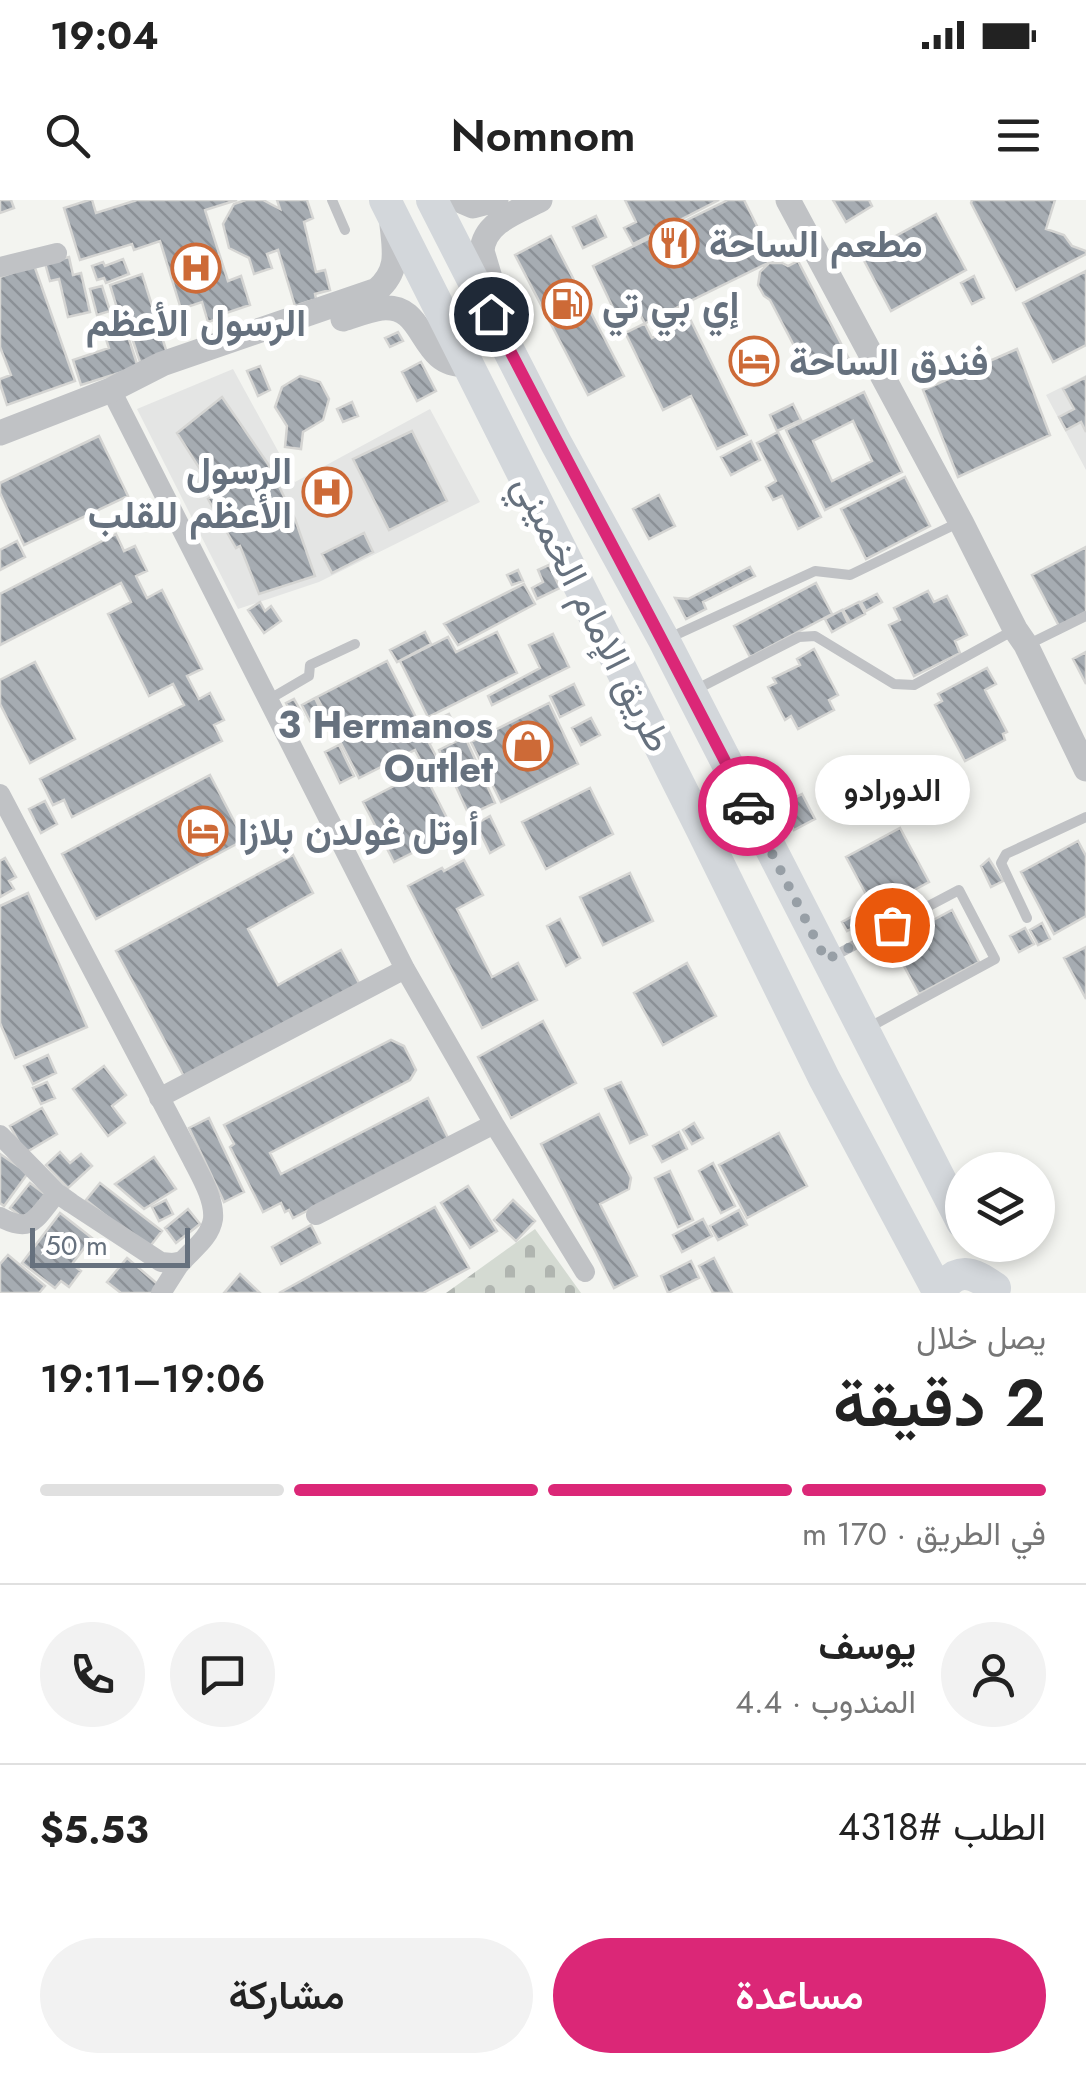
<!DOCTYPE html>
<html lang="ar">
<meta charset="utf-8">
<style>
body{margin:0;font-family:Jost,Vazirmatn,sans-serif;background:#f2f2f2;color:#222;direction:rtl;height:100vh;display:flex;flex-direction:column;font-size:38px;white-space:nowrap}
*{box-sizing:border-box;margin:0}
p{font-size:32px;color:#767676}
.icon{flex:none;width:55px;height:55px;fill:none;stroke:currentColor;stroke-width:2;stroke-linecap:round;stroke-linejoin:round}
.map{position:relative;height:1093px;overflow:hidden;direction:ltr}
.side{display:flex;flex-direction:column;background:#fff;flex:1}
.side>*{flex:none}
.fabs{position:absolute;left:945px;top:952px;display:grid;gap:20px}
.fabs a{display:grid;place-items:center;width:110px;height:110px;border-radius:50%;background:#fff;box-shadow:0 5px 15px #0003;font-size:50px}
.scale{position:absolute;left:30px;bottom:25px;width:160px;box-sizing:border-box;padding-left:10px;border:5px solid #66717e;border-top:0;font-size:28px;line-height:35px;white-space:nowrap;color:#66717e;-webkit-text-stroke:8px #fff;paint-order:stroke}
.pin{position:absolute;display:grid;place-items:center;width:85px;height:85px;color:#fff;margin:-42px;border:5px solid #fff;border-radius:50%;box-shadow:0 2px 10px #0007}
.courier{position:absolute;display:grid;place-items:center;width:100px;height:100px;margin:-50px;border:8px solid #db2777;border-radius:50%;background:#fff;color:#222;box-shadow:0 2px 12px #0007}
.bubble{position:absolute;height:70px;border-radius:35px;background:#fff;box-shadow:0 5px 15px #0003;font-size:32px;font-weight:600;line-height:70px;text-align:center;direction:rtl}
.overview em{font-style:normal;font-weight:600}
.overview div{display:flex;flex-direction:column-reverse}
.overview{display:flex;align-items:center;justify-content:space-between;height:170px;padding:0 40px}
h1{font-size:65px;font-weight:600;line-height:75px}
.bar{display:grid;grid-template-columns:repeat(4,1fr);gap:15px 10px;align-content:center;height:120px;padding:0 40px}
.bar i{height:12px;border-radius:8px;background:#e0e0e0}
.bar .selected{background:#db2777}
.bar p{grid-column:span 4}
.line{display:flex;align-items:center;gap:25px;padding:0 40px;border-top:2px solid #e0e0e0}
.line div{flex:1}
.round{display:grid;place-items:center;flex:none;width:105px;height:105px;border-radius:52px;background:#f2f2f2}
.primary-button{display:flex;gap:20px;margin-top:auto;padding:20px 40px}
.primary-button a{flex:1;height:115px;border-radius:60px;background:#db2777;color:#fff;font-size:40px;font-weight:600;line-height:115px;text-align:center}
.primary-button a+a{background:#f2f2f2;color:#222}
.status{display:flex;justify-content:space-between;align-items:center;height:70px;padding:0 50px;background:#fff;direction:ltr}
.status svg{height:28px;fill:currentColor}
header{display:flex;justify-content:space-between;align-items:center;height:130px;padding:0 40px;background:#fff;font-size:45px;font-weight:600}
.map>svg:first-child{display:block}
.built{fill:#e4e5e4}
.cemetery{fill:url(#cemetery-stones)}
.building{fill:url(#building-back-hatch);stroke:#d5d5d3;stroke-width:2.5;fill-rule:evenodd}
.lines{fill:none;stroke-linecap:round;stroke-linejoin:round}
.service{stroke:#c0c2c5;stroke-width:10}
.minor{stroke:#c0c2c5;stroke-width:20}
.tertiary{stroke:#c0c2c5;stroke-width:25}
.trunk{stroke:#d3d7db;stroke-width:32}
.done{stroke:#979fa6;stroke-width:10;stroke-dasharray:0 18}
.route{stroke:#db2777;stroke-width:12}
.labels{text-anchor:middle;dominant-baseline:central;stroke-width:10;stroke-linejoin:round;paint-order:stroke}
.poi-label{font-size:38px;font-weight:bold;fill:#66717e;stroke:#fff;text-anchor:start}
.street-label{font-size:38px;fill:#66717e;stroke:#fff}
</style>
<div class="status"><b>19:04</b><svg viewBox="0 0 49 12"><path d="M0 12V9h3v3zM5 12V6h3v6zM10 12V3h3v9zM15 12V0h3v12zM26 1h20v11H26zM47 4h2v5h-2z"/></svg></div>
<header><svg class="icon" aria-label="menu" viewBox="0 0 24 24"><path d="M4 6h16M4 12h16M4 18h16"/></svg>Nomnom<svg class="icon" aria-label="search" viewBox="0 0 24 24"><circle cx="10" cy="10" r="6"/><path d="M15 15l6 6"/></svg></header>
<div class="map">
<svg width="1086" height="1093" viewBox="0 0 1086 1093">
<defs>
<pattern id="cemetery-stones" width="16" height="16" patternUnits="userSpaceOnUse" patternTransform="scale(2.5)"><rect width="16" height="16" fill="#d4dad2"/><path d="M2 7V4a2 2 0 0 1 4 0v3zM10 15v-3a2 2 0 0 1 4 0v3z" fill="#b0b5b0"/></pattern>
<pattern id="building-back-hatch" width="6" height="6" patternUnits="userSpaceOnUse" patternTransform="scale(2.5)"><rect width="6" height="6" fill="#a6acb2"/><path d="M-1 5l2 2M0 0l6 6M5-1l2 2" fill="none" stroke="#8b9096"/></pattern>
</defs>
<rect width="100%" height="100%" fill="#f3f4f0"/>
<path class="built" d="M233 169 295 282 430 209 480 302 319 382 238 409 137 209Z
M1086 175V270L1046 195Z"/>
<path class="cemetery" d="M535 1029 581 1093H446Z"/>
<path class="building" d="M0 0H11L14 8 0 13Z
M89 0H92L96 13 137 0H237L205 10 228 81 241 76 250 105 223 114 230 136 223 138 217 119 208 122 202 102 181 109 160 41 134 50 132 44 80 60 64 8Z
M246 0H263L280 9 277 0H307L313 18 304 22 316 72 325 70 330 90 315 94 316 99 295 106 278 50 267 54 272 68 254 74 249 58 229 48 223 24 234 4Z
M625 0H719L633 44 624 28 636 22Z
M728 0H744L774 60 625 133 593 66Z
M833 0H869L872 6 846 22Z
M972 0H1055L1046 29 1064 35 1072 46 1086 51V54L1016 90 971 3Z
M936 14 966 70 891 111 861 55Z
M596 16 606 37 583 48 573 27Z
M551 36 624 176 588 195 515 55Z
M69 57 73 75 81 73 90 112 68 117 59 79 50 81 45 63Z
M123 59 129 74 106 83 104 78 97 80 92 66 103 62 105 66Z
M798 61 849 159 811 178 770 100 764 96 758 85 760 72 769 63H782L788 66Z
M34 65 75 181 7 205 0 184V179L11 175 0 147V77Z
M1086 71V145L1053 162 1023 103Z
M142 74 168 156 141 165 126 120 121 121 110 85Z
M974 76 984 98 972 104 961 83Z
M102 86 110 111 97 115 90 89Z
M640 114 652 138 690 119 747 235 717 249 691 196 663 210 621 124Z
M124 124 138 167 81 185 73 160 109 148 103 130Z
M398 132 403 141 390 147 385 138Z
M1017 149 1050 235 958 277 923 190Z
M421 162 436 191 417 201 402 172Z
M260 166 270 190 258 196 247 171Z
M300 176 320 182 329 199 323 220 303 232 301 249 285 247 287 226 275 207 282 187Z
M1086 177V232L1081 222 1066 230 1059 217 1074 209 1063 189Z
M864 192 902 272 825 310 786 230ZM853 221 872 261 832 281 813 241Z
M222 197 268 264 295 319 315 376 259 394 240 346 236 348 208 299 216 294 177 233Z
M352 202 358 216 343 222 337 209Z
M793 204 801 220 777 231 770 215Z
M412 231 447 301 389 330 353 259Z
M778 232 821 317 798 329 782 296 773 300 766 287 776 281 757 243Z
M99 236 128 296 24 345 0 293V283Z
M751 241 760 260 731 275 721 257Z
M905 277 930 326 866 359 841 309Z
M659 295 675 326 649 339 633 309Z
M364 333 373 352 332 373 322 354Z
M116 334 124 351 135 346 147 371 136 376 147 398 162 390 202 469 187 476 199 499 210 493 224 520 214 525 222 541 72 617 64 600 53 605 40 579 184 505 173 484 149 496 108 414 131 402 121 383 0 445V394Z
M17 341 25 357 0 370V350Z
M1086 347V412L1059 426 1032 375Z
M549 365 560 388 537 399 532 388 543 382 538 370Z
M750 367 755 376 703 402 706 409 686 419 675 398 688 399Z
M518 370 523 381 512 385 507 375Z
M816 383 832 414 750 457 734 426Z
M524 384 535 404 458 445 444 424Z
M928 391 934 402 947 396 967 435 955 441 960 453 914 476 889 425 900 420 894 408Z
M877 394 882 402 866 411 861 402Z
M260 402 265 411 271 406 281 421 264 433 248 410Z
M859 402 865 414 850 422 843 410Z
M842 410 848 423 832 432 825 419Z
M425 432 431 444 397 462 390 450Z
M497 432 517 473 428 517 400 461 448 437 456 452Z
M553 434 569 467 492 505 488 496 540 468 529 445Z
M814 449 838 495 829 500 834 510 798 529 791 516 785 520 768 487 776 483 773 478 800 465 797 459Z
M1086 452V484L1073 459Z
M387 461 440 564 426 571 415 550 359 578 317 497Z
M35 462 75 539 30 563 0 504V480Z
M987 468 996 484 985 490 1007 532 1003 534 1005 540 965 561 935 505 942 501 938 494Z
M574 484 584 505 560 517 550 496Z
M315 498 323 515 310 521 302 505Z
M294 499 303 515 295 520 286 503Z
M549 503 578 564 501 602 471 542Z
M449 514 457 529 432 542 424 526Z
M591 518 600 535 581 545 572 528Z
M465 537 495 603 469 615 439 550Z
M339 545 354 576 340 583 325 552Z
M423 571 454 632 394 662 363 602Z
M210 575 244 640 96 719 62 654Z
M590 588 613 634 546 669 522 622Z
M802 594 815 619 794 630 781 605Z
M45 601 57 624 41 633 29 609Z
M490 616 504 645 490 653 476 624Z
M900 628 929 682 875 711 846 657Z
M1078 641 1086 656V716L1054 734 1021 672Z
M293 655 313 693 248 729 278 785 341 750 360 785 186 880 116 751Z
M5 658 16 677 9 681 14 689 0 697V661Z
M989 659 1003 681 991 687 981 666Z
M464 660 483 695 457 709 492 777 518 763 537 800 482 828 408 686 442 668 444 671Z
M630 673 653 721 603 745 580 697Z
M28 693 87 827 15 858 0 823V706Z
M871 706 877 715 847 731 842 722Z
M952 710 979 762 919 794 897 753 916 743 911 732Z
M560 719 580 758 566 766 547 726Z
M1042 723 1050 739 1038 745 1030 730Z
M1025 728 1034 744 1019 752 1010 736Z
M1086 747V799L1064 758Z
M687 763 716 816 663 845 634 793Z
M543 821 576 883 511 918 478 857Z
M391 840 404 846 416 870 410 880 270 953 281 974 428 898 448 938 293 1018 289 1010 285 1012 281 1003 263 1012 230 947 234 944 224 925Z
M48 855 56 873 33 884 24 866Z
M104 866 126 895 112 906 125 923 108 936 73 889Z
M47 882 55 898 41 904 33 888Z
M621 882 647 935 630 943 605 889Z
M42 908 57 934 25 953 10 926Z
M599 914 631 978 629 989 600 1004 637 1076 614 1088 541 944Z
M209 918 244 992 224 1002 189 928Z
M694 923 703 938 692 944 683 930Z
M679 932 687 949 662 962 653 946Z
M779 933 807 986 747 1018 719 965Z
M60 952 70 963 81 954 92 966 68 988 46 965Z
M0 954 28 973 4 1006 0 1003Z
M154 957 176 989 144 1009 115 984Z
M713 963 735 1006 721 1013 699 971Z
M670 971 693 1020 678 1027 655 978Z
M30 983 46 995 27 1021 10 1008Z
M100 983 162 1031 148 1049 86 1000Z
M468 986 497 1031 470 1048 441 1003Z
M166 1000 173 1014 159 1021 152 1007Z
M513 1000 535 1021 516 1041 494 1020Z
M435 1007 469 1068 423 1093H279Z
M188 1009 200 1024 176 1043 165 1028Z
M739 1010 747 1025 718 1040 710 1026Z
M60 1013 92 1038 72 1064 81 1071 69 1087 61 1081 55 1088 22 1063Z
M703 1019 712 1036 682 1052 673 1035Z
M311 1025 320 1043 281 1064 272 1047Z
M8 1055 45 1086 39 1093H0V1064Z
M127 1058 161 1087 156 1093H121L107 1082Z
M714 1058 732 1093H713L699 1066Z
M691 1061 699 1078 668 1093 661 1076Z
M240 1074 260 1093H224Z"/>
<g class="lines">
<path class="service" d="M332 0 345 30
M669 438 815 371 850 375 960 322
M1027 445 1086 416
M697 489 799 437 815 436 894 484 914 485 1014 430
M268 500 309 476 310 465 355 444
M1027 718 1001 663 1006 654 1086 617
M832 757 959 690 995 759 866 829"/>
<path class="minor" d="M0 67 57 53
M111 190 405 769 494 924 585 1072
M0 594 191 957C200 975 215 999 213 1019 210 1039 190 1051 179 1065 173 1074 167 1084 161 1093
M159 898 405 769
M0 935 57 993 71 1003 161 1062 172 1063 183 1061
M316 1015 494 924
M0 1017C33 1035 36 1017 57 993"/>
<path class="tertiary" d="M459 0 473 6 496 0
M788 0 961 322 1015 429 1026 445 1086 569
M499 108 482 51C484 22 517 12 540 0
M343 119C356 115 369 110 382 108 416 105 419 138 439 156 448 164 458 164 469 166
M0 233 111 190 162 164 377 90C399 71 395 52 392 25"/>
<path class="trunk" d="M385 0 701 628 824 878 939 1093C957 1065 972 1072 995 1088
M432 0 556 243 664 440 962 1022"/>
</g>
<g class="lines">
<path class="done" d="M748 606 826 760 892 725"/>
<path class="route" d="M491 114C576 279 664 441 748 606"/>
</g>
<defs>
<g id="restaurant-ring" transform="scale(2.5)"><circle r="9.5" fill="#fff" stroke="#cd6a37" stroke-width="1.5"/><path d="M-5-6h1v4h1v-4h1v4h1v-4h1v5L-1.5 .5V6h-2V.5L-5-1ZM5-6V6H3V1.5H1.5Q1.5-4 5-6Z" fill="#cd6a37"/></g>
<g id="hospital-ring" transform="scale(2.5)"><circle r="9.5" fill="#fff" stroke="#cd6a37" stroke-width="1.5"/><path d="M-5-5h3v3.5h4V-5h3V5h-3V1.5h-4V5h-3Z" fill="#cd6a37"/></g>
<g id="fuel-ring" transform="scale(2.5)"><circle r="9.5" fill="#fff" stroke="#cd6a37" stroke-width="1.5"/><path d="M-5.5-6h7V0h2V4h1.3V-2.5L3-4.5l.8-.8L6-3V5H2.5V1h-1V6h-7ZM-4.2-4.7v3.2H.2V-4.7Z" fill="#cd6a37"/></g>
<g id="hotel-ring" transform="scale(2.5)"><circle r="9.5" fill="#fff" stroke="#cd6a37" stroke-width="1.5"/><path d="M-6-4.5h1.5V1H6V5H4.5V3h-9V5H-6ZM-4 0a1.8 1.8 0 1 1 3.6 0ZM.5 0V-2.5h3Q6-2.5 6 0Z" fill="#cd6a37"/></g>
<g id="shop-ring" transform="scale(2.5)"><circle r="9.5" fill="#fff" stroke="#cd6a37" stroke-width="1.5"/><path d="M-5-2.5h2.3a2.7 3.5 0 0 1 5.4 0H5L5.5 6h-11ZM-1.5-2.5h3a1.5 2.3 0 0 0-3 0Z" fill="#cd6a37"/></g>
</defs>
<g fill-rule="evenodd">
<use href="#restaurant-ring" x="674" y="43"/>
<use href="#hospital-ring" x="196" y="68"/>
<use href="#fuel-ring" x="567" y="104"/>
<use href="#hotel-ring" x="754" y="161"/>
<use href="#hospital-ring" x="327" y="292"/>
<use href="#shop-ring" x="528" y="546"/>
<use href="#hotel-ring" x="203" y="631"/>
</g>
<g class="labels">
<g class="poi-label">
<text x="709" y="43">مطعم الساحة</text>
<text x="602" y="104">إي بي تي</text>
<text x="196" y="122" text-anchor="middle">الرسول الأعظم</text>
<text x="789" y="161">فندق الساحة</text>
<text x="292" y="270" text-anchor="end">الرسول<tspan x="292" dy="44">الأعظم للقلب</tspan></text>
<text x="493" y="524" text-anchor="end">3 Hermanos<tspan x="493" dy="44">Outlet</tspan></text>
<text x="238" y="631">أوتل غولدن بلازا</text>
</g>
<g class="street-label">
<text transform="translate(593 413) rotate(63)">طريق الإمام الخميني</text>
</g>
</g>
</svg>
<div class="fabs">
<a><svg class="icon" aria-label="layers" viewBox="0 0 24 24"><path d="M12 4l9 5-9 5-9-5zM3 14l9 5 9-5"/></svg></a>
</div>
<div class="scale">50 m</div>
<div class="pin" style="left:892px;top:725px;background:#ea580c"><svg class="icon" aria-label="bag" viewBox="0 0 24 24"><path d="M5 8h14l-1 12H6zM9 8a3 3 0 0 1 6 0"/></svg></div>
<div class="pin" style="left:491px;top:114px;background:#1f2937"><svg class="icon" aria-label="home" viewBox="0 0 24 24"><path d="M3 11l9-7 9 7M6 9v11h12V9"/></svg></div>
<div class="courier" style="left:748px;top:606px"><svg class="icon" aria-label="car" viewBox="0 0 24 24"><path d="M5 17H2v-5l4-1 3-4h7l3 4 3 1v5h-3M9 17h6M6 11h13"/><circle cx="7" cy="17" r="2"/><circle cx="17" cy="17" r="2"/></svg></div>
<div class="bubble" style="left:815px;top:555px;width:155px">الدورادو</div>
</div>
<section class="side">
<div class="overview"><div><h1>2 دقيقة</h1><p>يصل خلال</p></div><em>19:06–19:11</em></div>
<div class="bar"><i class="selected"></i><i class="selected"></i><i class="selected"></i><i></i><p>في الطريق · 170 m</p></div>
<div class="line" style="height:180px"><a class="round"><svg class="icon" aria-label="person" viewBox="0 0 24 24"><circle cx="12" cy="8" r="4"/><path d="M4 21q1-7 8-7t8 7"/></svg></a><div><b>يوسف</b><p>المندوب · 4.4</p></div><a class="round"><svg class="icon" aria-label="chat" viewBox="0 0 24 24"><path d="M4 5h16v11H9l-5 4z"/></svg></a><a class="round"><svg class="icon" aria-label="phone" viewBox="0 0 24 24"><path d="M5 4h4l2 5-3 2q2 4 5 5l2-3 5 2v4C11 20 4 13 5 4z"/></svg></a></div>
<div class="line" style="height:130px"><div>الطلب #4318</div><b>$5.53</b></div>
<div class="primary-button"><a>مساعدة</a><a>مشاركة</a></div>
</section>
